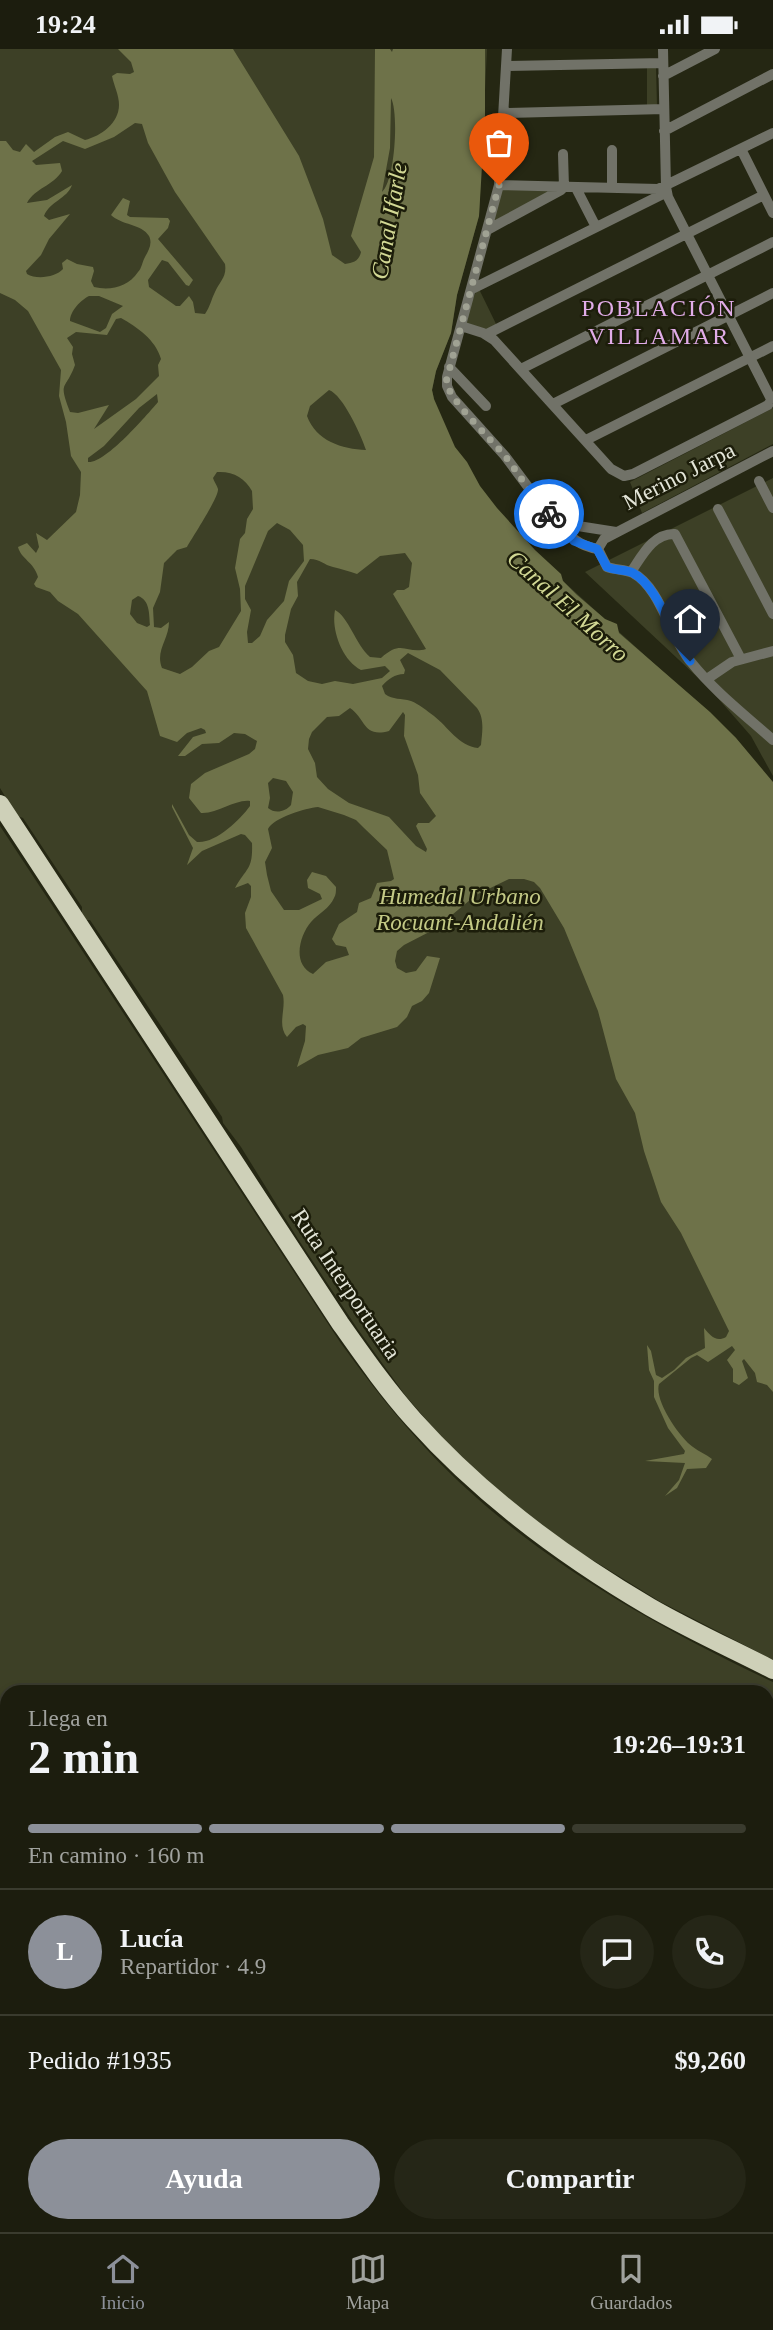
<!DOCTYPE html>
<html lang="es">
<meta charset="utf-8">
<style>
body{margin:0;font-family:"Times New Roman",serif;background:#252617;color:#f1f3f6;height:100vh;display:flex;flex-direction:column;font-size:26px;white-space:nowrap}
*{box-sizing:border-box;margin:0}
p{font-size:23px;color:#a0a29e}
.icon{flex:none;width:38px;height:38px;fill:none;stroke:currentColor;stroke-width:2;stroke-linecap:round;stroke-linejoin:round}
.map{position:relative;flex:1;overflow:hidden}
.side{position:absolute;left:0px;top:1636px;width:774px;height:548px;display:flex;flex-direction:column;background:#1c1d0e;border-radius:21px 21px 0 0;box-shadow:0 4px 10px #0003,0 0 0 2px #3a3b2e}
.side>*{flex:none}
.pin{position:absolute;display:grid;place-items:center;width:60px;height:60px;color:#fff;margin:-72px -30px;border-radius:50% 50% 50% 0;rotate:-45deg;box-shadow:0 0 7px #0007}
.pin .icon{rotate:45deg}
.courier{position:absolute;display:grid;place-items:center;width:70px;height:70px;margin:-35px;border:5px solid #1a73e8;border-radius:50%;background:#fff;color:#222;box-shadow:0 2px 9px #0007}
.summary em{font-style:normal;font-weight:700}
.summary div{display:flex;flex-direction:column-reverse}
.summary{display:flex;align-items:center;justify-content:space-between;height:119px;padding:0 28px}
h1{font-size:46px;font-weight:700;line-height:52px}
.bar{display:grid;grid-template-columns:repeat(4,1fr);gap:10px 7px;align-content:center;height:84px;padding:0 28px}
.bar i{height:9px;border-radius:5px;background:#3a3b2e}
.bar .selected{background:#8c9099}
.bar p{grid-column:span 4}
.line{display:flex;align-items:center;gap:18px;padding:0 28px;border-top:2px solid #3a3b2e}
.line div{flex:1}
.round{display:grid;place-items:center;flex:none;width:74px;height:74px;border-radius:37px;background:#252617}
.primary-button{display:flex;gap:14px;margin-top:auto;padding:14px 28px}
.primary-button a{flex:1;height:80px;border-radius:42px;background:#8c9099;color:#fff;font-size:28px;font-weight:700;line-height:80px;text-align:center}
.primary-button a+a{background:#252617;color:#f1f3f6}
.status{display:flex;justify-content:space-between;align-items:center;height:49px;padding:0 35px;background:#1c1d0e;direction:ltr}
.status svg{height:19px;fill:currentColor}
.menu{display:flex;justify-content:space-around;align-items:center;height:98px;border-top:2px solid #3a3b2e;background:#1c1d0e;font-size:19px;color:#a0a29e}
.menu a{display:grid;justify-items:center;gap:4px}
.menu .selected{color:#8c9099}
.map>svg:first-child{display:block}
.green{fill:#3d4026}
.water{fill:#6e7249;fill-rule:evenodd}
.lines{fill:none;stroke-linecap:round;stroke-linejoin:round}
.minor{stroke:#717268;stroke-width:10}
.trunk{stroke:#ced0b8;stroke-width:18}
.done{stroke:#a0a293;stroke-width:7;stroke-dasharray:0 12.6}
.route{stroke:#1a73e8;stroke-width:9}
.labels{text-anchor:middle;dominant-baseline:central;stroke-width:5;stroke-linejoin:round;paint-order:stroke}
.street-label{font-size:23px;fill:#e3e5d8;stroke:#1c1d0a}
.park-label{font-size:23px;font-style:italic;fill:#c3c985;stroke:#1c1d0a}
.water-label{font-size:24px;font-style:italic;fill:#d2d894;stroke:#1c1d0a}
.neighbourhood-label{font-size:24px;letter-spacing:2px;fill:#e1ace8;stroke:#1c1d0a}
</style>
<div class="status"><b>19:24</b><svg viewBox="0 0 49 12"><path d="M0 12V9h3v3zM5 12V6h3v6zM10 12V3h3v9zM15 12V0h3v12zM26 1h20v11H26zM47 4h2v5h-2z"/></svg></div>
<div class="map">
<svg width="773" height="2183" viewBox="0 0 773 2183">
<rect width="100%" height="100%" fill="#252713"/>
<path class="green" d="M0 0H487L479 167 457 246 451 284 436 322 432 341 434 350 425 339 452 398 487 452 553 523 735 688 773 735V1611L659 1552 570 1497 502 1445 443 1390 405 1346 357 1279 298 1190 241 1098 223 1074 222 1068 90 871H86L82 864V858L23 769 17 767 0 739Z
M647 18H656L657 57H647Z
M500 137 562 139 490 179Z
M478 238 498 279 487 285 462 276Z
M773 359V395L642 464 630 433Z
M773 429V727L751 687 709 639 585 523Z
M0 777 340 1293C368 1332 398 1370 430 1404 526 1505 649 1574 773 1633V1839L767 1842 766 1643H7V2013L0 2000Z"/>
<path class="water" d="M118 0H233L299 107 323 170 332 206 345 215C353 214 359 212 361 203L351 187 374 108 375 0H390L392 3 393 0H485V67L479 167 457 246 451 284 436 322 432 341 434 350 455 398 467 413 480 437 497 459 535 501 561 525 563 532 577 546 605 570 617 575 619 584 710 663 736 689 773 733V1343L767 1336 757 1333 755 1324 744 1310 742 1312 748 1329 739 1336 733 1333V1320L727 1311 735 1301 732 1297 708 1313 697 1306 691 1309 659 1335C654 1351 679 1388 693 1398 699 1403 706 1405 712 1410L706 1419 687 1420 677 1439 665 1447 679 1431 685 1414 645 1412 684 1405 685 1402 668 1379 654 1348V1332L649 1321 647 1296 651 1302 656 1326 662 1329 674 1321 686 1309 705 1299 704 1279C710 1286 716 1294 726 1288L729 1282 681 1184 661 1153 644 1102 635 1064 616 1030 598 962 564 879 540 839 534 833 524 830H509L476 846 435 880 404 896 397 902 395 912 397 919 406 924 416 922 427 907 440 909 429 944 422 952 412 957 407 968 397 978 361 989 348 999 318 1006 297 1018 305 992 306 977 303 975 296 978 287 988C277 976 286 961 283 946L246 879 245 864 251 848V837L248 834 235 839C247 818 253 821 252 794L245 786 241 785 202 802 187 816 193 799 172 758V755L189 786 197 793C215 795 240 771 250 757V752C235 750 218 765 201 764L189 749 191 735 205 724 249 705 255 700 257 692 245 685 234 684 219 694 202 695 185 707H178L193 688 206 684 205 681 201 679 187 684 177 693 160 687 147 642 78 565 58 552 50 543 36 538 34 535 38 528C34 513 21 510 18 498L27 494 36 504 39 498 36 484 47 491 76 463 80 446 81 423 71 407 66 373 59 347 61 321 28 262 15 251 0 244V92H6L13 101 20 103 26 95 34 103 55 88 68 83 85 91C101 87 119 74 119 56 119 46 114 37 112 27L117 24 130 25 134 23 131 13ZM391 49C399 64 395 132 382 143L390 99ZM135 74 142 75 148 94 175 143 225 215C227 228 220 232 215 243 211 251 210 258 205 265L195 264 193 253 189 247 180 257H176L149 238 148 231 162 211 168 213 186 236 189 237 193 231 158 190 168 179 170 172 168 169 130 168 127 166 130 152 123 149 111 166C121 176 142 175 149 187 153 195 148 202 145 208 142 213 142 219 138 223 128 238 110 242 94 238L91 232 94 222 93 218 77 215 67 210 62 214 63 220C56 228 37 231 27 225L26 222 41 206 49 190 70 165 49 171 44 167C50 152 67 150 72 136L47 151 27 154C35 139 53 137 62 122L60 114 36 116 32 112 63 92 85 100 114 88ZM89 247H99L123 257 112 265 106 279 100 283 70 272C70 262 81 251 89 247ZM121 269C137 278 156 291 161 310L158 316 159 327 136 350 94 380 109 356 78 364 70 363C58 331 65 343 75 316L72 305 73 298 67 289 76 283 107 286 116 270ZM329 341C343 346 361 386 366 401 342 400 316 392 307 367L310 357ZM157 345 158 353C146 367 105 415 88 413V409L104 397 139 359ZM217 423C233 422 245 429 252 442L253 460 247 470 245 484 240 490 235 519 240 540 241 562 219 598 209 602 192 618 180 625 162 619C155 602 169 590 169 573L161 579 154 578 153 559 160 543 164 514 177 501 187 498C192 489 219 448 218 440 217 436 214 433 213 429ZM277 474 290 481 303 496 304 512 289 532 284 552 267 571 260 587 252 594H248L247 583 251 561 245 550V537L268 482ZM405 504 412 514 409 538 404 541H397L393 545 426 600C407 606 402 589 381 609L370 608C356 596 348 567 335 561 331 581 342 611 361 621L385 617 390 622 382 629 353 635 335 632 322 635 308 632 296 624 293 606 285 593V586L291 560 298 547 297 533 310 510C320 510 324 516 333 518 341 520 349 522 357 525L380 507ZM138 547C150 551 149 565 150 576L147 578 137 574 130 565 132 551ZM408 604 440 621 477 659C485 670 482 684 481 696L478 699C459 697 448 678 434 667 427 662 419 655 411 652 401 649 393 651 385 645L382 637C388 630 395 625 404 625L405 621 400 611ZM350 659C366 670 363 689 389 682L403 663 405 666 404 687 418 726 420 744 436 767 429 774H418L416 777 427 800 426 803 416 797 389 768 349 754 328 740 317 728 315 714 308 700 309 690 312 683 327 668 339 667ZM273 729 286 732 293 743 291 756C285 763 275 765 268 759L270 749 268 734ZM318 758 344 766 356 771 364 779 387 801 394 830 391 832 377 834 371 849 359 854 357 863 339 875 332 890 336 896 346 898 349 906 326 913 313 925C292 916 299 887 311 873 318 865 330 859 334 849 336 846 336 842 336 838L326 827 312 823 307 831 308 839 320 845 322 850 299 861H284L271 842 267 826 265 813 272 799 268 780C273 769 306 759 318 758Z
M0 2017 7 2025V2093L0 2094Z
M7 2108V2177H82L83 2183H0V2110Z"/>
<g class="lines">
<path class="minor" d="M507 0 499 136 447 328V337L452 348 505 407 546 462 559 474 616 483
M663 0 666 138 668 148 771 350
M507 17 663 14
M663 27 715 0
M504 64 664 60
M664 82 773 25
M741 100 773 164
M612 101V139
M499 136 658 140 773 84
M576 139 596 178
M489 180 561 141 564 138 563 105
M472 240 667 143
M461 277 483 284 494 291 611 420 624 427 633 425 768 356 773 349
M487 285 764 146
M449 318 486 357
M521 320 773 193
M553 355 773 244
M586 391 773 297
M773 402 604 490 598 500 607 518C615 521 625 520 633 524 661 539 670 589 691 613 714 642 745 666 773 691
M759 432 773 459
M718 460 773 565
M559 474C570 488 579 497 598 500
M631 523C642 507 653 484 675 485L741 610
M707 630 732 613 773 602
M766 2018 773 2029"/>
<path class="trunk" d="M0 755 340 1274C364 1308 387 1341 414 1371 482 1447 563 1507 650 1558 690 1581 732 1600 773 1621"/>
</g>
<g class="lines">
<path class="done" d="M499 136 446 333C451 353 490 389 505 407 520 426 531 447 549 465"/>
<path class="route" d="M549 465 574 492 597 500 607 518C616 522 625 520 633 524 659 538 672 588 690 612"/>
</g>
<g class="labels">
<g class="street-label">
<text transform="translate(679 427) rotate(-27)">Merino Jarpa</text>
<text transform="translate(346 1235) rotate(56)">Ruta Interportuaria</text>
</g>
<g class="park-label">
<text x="460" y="847">Humedal Urbano<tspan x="460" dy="26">Rocuant-Andalién</tspan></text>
</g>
<g class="water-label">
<text transform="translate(389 172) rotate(-80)">Canal Ifarle</text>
<text transform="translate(568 557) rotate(42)">Canal El Morro</text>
</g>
<g class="neighbourhood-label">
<text x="659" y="259">POBLACIÓN<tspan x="659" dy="28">VILLAMAR</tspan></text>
</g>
</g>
</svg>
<div class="pin" style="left:499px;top:136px;background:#ea580c"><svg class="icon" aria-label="bag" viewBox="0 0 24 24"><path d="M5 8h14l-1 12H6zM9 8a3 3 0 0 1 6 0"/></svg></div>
<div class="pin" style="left:690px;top:612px;background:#1f2937"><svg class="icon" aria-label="home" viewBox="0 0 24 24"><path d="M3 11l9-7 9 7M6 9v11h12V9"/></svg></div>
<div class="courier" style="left:549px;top:465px"><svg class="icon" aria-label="bike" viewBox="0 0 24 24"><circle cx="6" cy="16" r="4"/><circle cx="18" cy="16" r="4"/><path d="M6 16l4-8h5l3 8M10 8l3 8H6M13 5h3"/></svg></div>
<section class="side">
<div class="summary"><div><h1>2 min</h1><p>Llega en</p></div><em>19:26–19:31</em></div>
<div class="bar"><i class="selected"></i><i class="selected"></i><i class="selected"></i><i></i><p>En camino · 160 m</p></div>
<div class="line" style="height:126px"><b class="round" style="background:#8c9099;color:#fff">L</b><div><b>Lucía</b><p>Repartidor · 4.9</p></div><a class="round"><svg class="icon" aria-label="chat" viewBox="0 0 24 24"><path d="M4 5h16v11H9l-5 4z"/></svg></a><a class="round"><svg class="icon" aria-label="phone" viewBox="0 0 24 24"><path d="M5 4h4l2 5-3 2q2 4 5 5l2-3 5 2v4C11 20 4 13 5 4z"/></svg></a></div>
<div class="line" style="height:91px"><div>Pedido #1935</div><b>$9,260</b></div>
<div class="primary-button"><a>Ayuda</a><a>Compartir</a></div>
</section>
</div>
<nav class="menu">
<a class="selected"><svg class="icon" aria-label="home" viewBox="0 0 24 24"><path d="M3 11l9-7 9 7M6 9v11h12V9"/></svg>Inicio</a>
<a><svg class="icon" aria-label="map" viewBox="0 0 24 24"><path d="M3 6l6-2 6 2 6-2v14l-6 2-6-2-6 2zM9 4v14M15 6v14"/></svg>Mapa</a>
<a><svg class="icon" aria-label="saved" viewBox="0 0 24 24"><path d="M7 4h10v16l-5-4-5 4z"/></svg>Guardados</a>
</nav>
